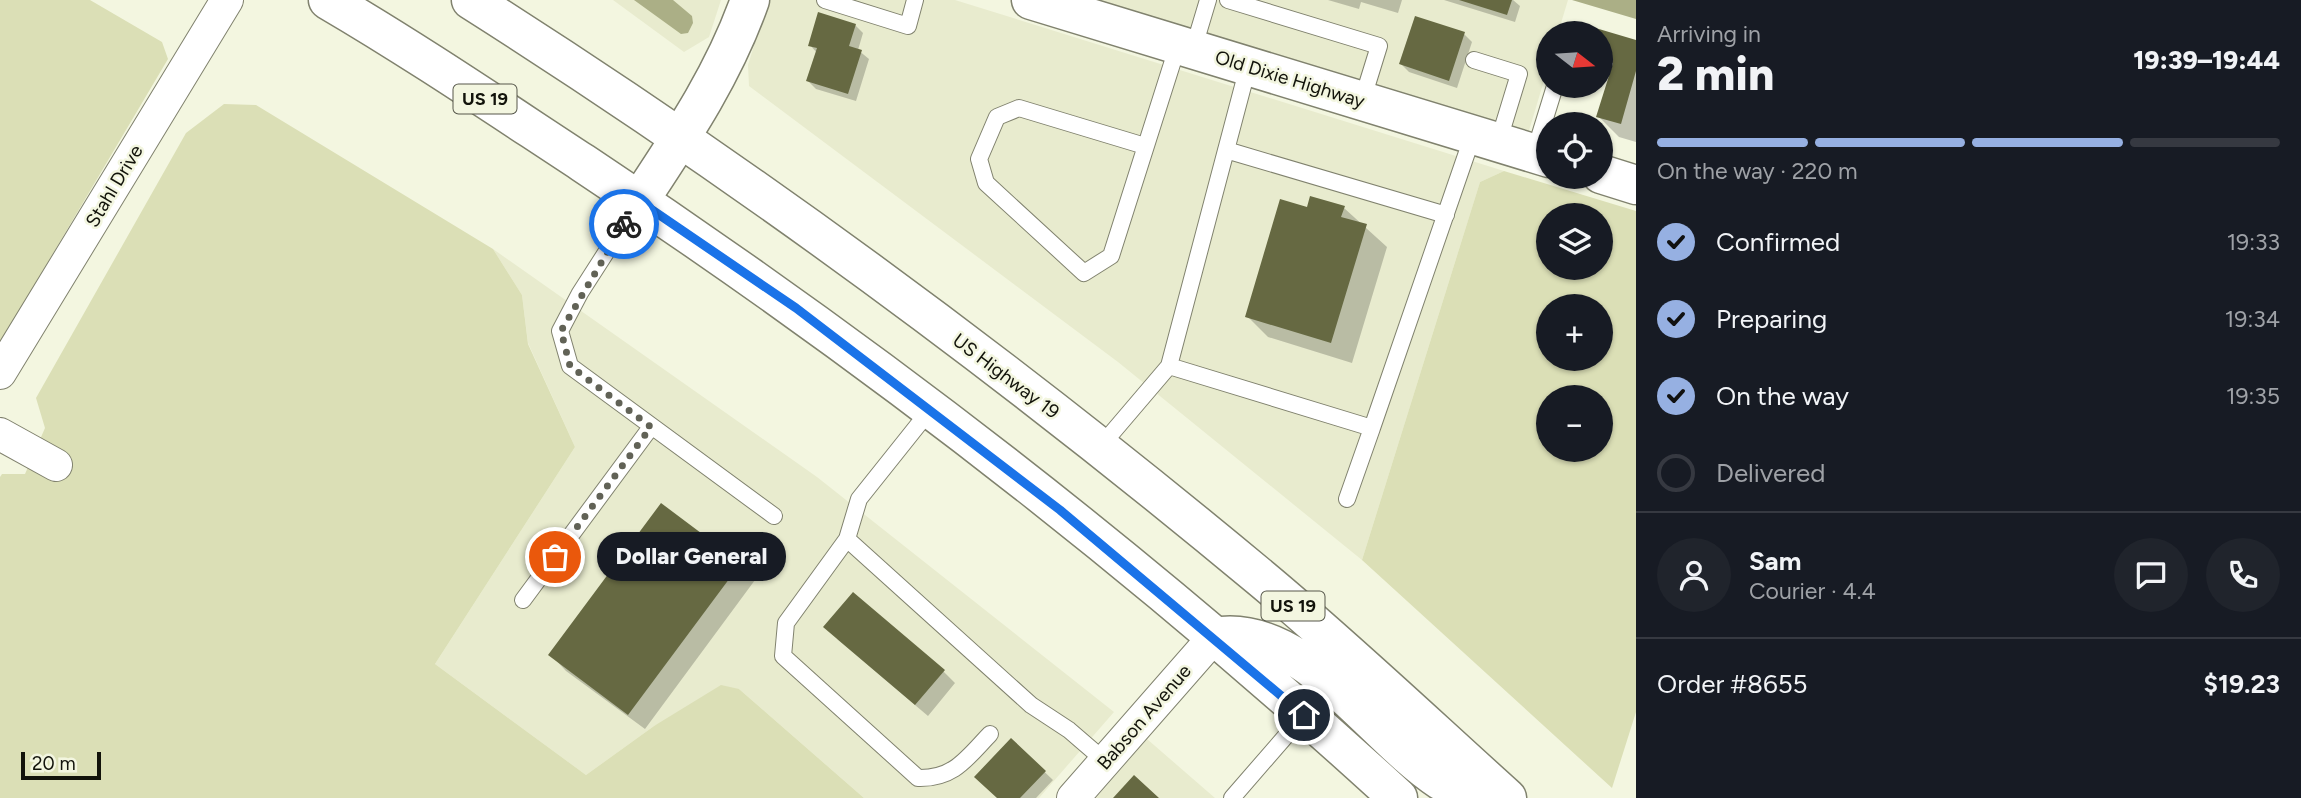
<!DOCTYPE html>
<meta charset="utf-8">
<style>
body{margin:0;font-family:Figtree,sans-serif;background:#20242c;color:#f1f3f6;height:100vh;display:flex;flex-direction:column;font-size:26px;white-space:nowrap}
*{box-sizing:border-box;margin:0}
p{font-size:23px;color:#9ea1a6}
.icon{flex:none;width:38px;height:38px;fill:none;stroke:currentColor;stroke-width:2;stroke-linecap:round;stroke-linejoin:round}
.map{position:relative;flex:1;overflow:hidden}
.details{display:flex;flex-direction:column;background:#171b24;width:665px}
.details>*{flex:none}
.needle{width:46px;rotate:107deg}
.fabs{position:absolute;left:1536px;top:21px;display:grid;gap:14px}
.fabs a{display:grid;place-items:center;width:77px;height:77px;border-radius:50%;background:#171b24;box-shadow:0 2px 5px #0004;font-size:35px}
.scale{position:absolute;left:21px;bottom:18px;width:80px;box-sizing:border-box;padding-left:7px;border:4px solid #12130b;border-top:0;font-size:19px;line-height:24px;white-space:nowrap;color:#12130b;-webkit-text-stroke:5px #f3f6e0;paint-order:stroke}
.pin{position:absolute;display:grid;place-items:center;width:60px;height:60px;color:#fff;margin:-30px;border:4px solid #fff;border-radius:50%;box-shadow:0 2px 7px #0007}
.courier{position:absolute;display:grid;place-items:center;width:70px;height:70px;margin:-35px;border:5px solid #1a73e8;border-radius:50%;background:#fff;color:#222;box-shadow:0 2px 9px #0007}
.bubble{position:absolute;height:49px;border-radius:24px;background:#171b24;box-shadow:0 2px 5px #0004;font-size:23px;font-weight:800;line-height:49px;text-align:center}
.summary em{font-style:normal;font-weight:800}
.summary div{display:flex;flex-direction:column-reverse}
.summary{display:flex;align-items:center;justify-content:space-between;height:119px;padding:0 21px}
h1{font-size:46px;font-weight:800;line-height:52px}
.bar{display:grid;grid-template-columns:repeat(4,1fr);gap:10px 7px;align-content:center;height:84px;padding:0 21px}
.bar i{height:9px;border-radius:5px;background:#363941}
.bar .selected{background:#96b0e2}
.bar p{grid-column:span 4}
.line{display:flex;align-items:center;gap:18px;padding:0 21px;border-top:2px solid #363941}
.line div{flex:1}
.round{display:grid;place-items:center;flex:none;width:74px;height:74px;border-radius:37px;background:#20242c}
ol{padding:0 21px;list-style:none}
li{display:flex;align-items:center;gap:21px;height:77px}
li p{margin-inline-start:auto}
li .icon{padding:7px;border-radius:50%;background:#96b0e2;color:#111;stroke-width:4}
li:last-child{color:#9ea1a6}
li i{width:38px;height:38px;border:4px solid #363941;border-radius:50%}
main{display:flex;flex:1;min-height:0}
.map>svg:first-child{display:block}
.built{fill:#e8ebce}
.green{fill:#dbdfb6;fill-rule:evenodd}
.water{fill:#abaf86}
.shadow{fill:#0003}
.building{fill:#666942}
.lines{fill:none;stroke-linecap:round;stroke-linejoin:round}
.service-casing{stroke:#80826e;stroke-width:18}
.minor-casing{stroke:#80826e;stroke-width:34}
.tertiary-casing{stroke:#80826e;stroke-width:41}
.trunk-casing{stroke:#80826e;stroke-width:41}
.service{stroke:#fff;stroke-width:16}
.minor{stroke:#fff;stroke-width:32}
.tertiary{stroke:#fff;stroke-width:38}
.trunk{stroke:#fff;stroke-width:38}
.done{stroke:#616256;stroke-width:7;stroke-dasharray:0 12.6}
.route{stroke:#1a73e8;stroke-width:9}
.labels{text-anchor:middle;dominant-baseline:central;stroke-width:5;stroke-linejoin:round;paint-order:stroke}
.shield{fill:#f3f6e0;stroke:#56574b;stroke-width:2}
.shield-label{font-size:18px;font-weight:bold;fill:#12130b}
.street-label{font-size:19px;fill:#12130b;stroke:#f3f6e0}
</style>
<main>
<div class="map">
<svg width="1636" height="798" viewBox="0 0 1636 798">
<rect width="100%" height="100%" fill="#f3f6e0"/>
<path class="built" d="M613 0H721L709 37 684 52Z
M768 0H955L1504 171 1480 182 1362 560 1118 362 749 86 748 65Z
M1085 0H1568L1558 33H1549V64L1527 137Z
M493 249 817 477 1114 712 1039 798H864L739 689 654 726 586 775 435 664 575 447 528 343 522 295Z
M1147 739 1215 798H1096Z"/>
<path class="green" d="M0 0H90L162 42 168 59 0 343Z
M224 104 256 105 493 249 522 295 528 344 575 447 435 664 586 775 654 726 721 685 739 689 864 798H0V477L2 474H25L45 428 36 398 186 133Z
M1504 171 1636 211V712L1612 788 1362 560 1480 182ZM1601 215V268H1549V215ZM1549 306H1601V359H1549ZM1549 397H1601V450H1549Z"/>
<path class="water" d="M634 0H673L692 16 693 23 688 33 681 34Z
M1572 0H1636V19Z"/>
<path class="shadow" d="M1328 0H1402L1398 13 1361 2 1359 9Z
M1444 0H1513L1520 6 1515 22Z
M855 25 863 33 858 50 869 59 856 101 816 89 808 81 817 53 810 45Z
M1583 26 1636 42V142L1619 137 1598 116 1611 76 1601 73V33H1581Z
M1464 34 1472 42 1457 88 1409 72 1401 64Z
M1344 208 1387 247 1352 363 1268 337 1247 316Z
M739 564 755 580 645 729 566 671 551 655Z
M837 639 943 671 955 683 928 716Z
M1011 740 1053 780 1036 798H999Z"/>
<path class="building" d="M1459 0H1512L1507 15Z
M818 12 856 24 849 46 862 50 848 94 806 81 817 48 808 46Z
M1415 16 1465 32 1449 81 1399 64Z
M1582 24 1636 40V71L1621 124 1596 117 1613 63 1601 59V33H1580Z
M1310 196 1345 206 1341 217 1367 224 1331 343 1245 317 1280 199 1307 207Z
M661 503 741 563 628 715 548 655Z
M853 592 945 670 915 705 823 627Z
M1011 738 1046 771 1020 798H997L974 777Z
M1134 775 1159 798H1113Z"/>
<g class="lines">
<g class="service-casing">
<path id="service" d="M825 0 908 26 915 0
M1228 0 1379 46 1362 101
M1193 50 1208 0
M1474 60 1519 74 1498 143
M1248 67 1169 366 1372 428 1473 135
M1145 146 1019 108 997 117 979 159 986 183 1084 273 1111 256 1178 45
M1226 150 1446 215
M1534 154 1555 86
M639 201 580 293 560 331 570 366 774 516
M930 410 859 499 847 539 1031 705 1069 730 1105 761
M1100 447 1169 366
M1347 499 1372 428
M847 539 786 623 783 656 918 778C954 779 967 758 990 734
M523 600 651 427
M1232 798 1304 715"/>
</g>
<g class="minor-casing">
<path id="minor" d="M0 373 227 0
M0 434 56 465
M1073 798 1214 637"/>
</g>
<g class="tertiary-casing">
<path id="tertiary" d="M1031 0 1549 158
M1601 174 1636 185
M639 201C682 136 724 74 750 0"/>
</g>
<g class="trunk-casing">
<path id="trunk" d="M328 0C415 51 499 108 583 163 870 353 1144 565 1398 798
M471 0C747 175 1011 370 1262 579 1346 649 1426 725 1507 798
M1214 637C1300 621 1374 737 1440 780 1455 790 1479 793 1496 798"/>
</g>
<use href="#service" class="service"/>
<use href="#minor" class="minor"/>
<use href="#tertiary" class="tertiary"/>
<use href="#trunk" class="trunk"/>
</g>
<g class="lines">
<path class="done" d="M555 557 651 427 570 366 561 331 624 224"/>
<path class="route" d="M624 224 639 201 796 308 1060 510 1304 715"/>
</g>
<g class="labels">
<g class="shield">
<rect x="453.5" y="84.5" width="63" height="29" rx="5"/>
<rect x="1261.5" y="591.5" width="63" height="29" rx="5"/>
</g>
<g class="shield-label">
<text x="485" y="99">US 19</text>
<text x="1293" y="606">US 19</text>
</g>
<g class="street-label">
<text transform="translate(1290 79) rotate(17)">Old Dixie Highway</text>
<text transform="translate(114 186) rotate(-59)">Stahl Drive</text>
<text transform="translate(1006 376) rotate(37)">US Highway 19</text>
<text transform="translate(1144 717) rotate(-49)">Babson Avenue</text>
</g>
</g>
</svg>
<div class="fabs">
<a><svg class="needle" viewBox="-14 -14 28 28"><path d="M0-13l5 13h-10z" fill="#e53935"/><path d="M0 13l5-13h-10z" fill="#9ea1a6"/></svg></a>
<a><svg class="icon" aria-label="locate" viewBox="0 0 24 24"><circle cx="12" cy="12" r="6"/><path d="M12 2v4M12 18v4M2 12h4M18 12h4"/></svg></a>
<a><svg class="icon" aria-label="layers" viewBox="0 0 24 24"><path d="M12 4l9 5-9 5-9-5zM3 14l9 5 9-5"/></svg></a>
<a>+</a>
<a>−</a>
</div>
<div class="scale">20 m</div>
<div class="pin" style="left:555px;top:557px;background:#ea580c"><svg class="icon" aria-label="bag" viewBox="0 0 24 24"><path d="M5 8h14l-1 12H6zM9 8a3 3 0 0 1 6 0"/></svg></div>
<div class="pin" style="left:1304px;top:715px;background:#1f2937"><svg class="icon" aria-label="home" viewBox="0 0 24 24"><path d="M3 11l9-7 9 7M6 9v11h12V9"/></svg></div>
<div class="courier" style="left:624px;top:224px"><svg class="icon" aria-label="bike" viewBox="0 0 24 24"><circle cx="6" cy="16" r="4"/><circle cx="18" cy="16" r="4"/><path d="M6 16l4-8h5l3 8M10 8l3 8H6M13 5h3"/></svg></div>
<div class="bubble" style="left:597px;top:532px;width:189px">Dollar General</div>
</div>
<section class="details">
<div class="summary"><div><h1>2 min</h1><p>Arriving in</p></div><em>19:39–19:44</em></div>
<div class="bar"><i class="selected"></i><i class="selected"></i><i class="selected"></i><i></i><p>On the way · 220 m</p></div>
<ol>
<li><svg class="icon" aria-label="check" viewBox="0 0 24 24"><path d="M5 12l5 5 9-10"/></svg>Confirmed<p>19:33</p></li>
<li><svg class="icon" aria-label="check" viewBox="0 0 24 24"><path d="M5 12l5 5 9-10"/></svg>Preparing<p>19:34</p></li>
<li><svg class="icon" aria-label="check" viewBox="0 0 24 24"><path d="M5 12l5 5 9-10"/></svg>On the way<p>19:35</p></li>
<li><i></i>Delivered</li>
</ol>
<div class="line" style="height:126px"><a class="round"><svg class="icon" aria-label="person" viewBox="0 0 24 24"><circle cx="12" cy="8" r="4"/><path d="M4 21q1-7 8-7t8 7"/></svg></a><div><b>Sam</b><p>Courier · 4.4</p></div><a class="round"><svg class="icon" aria-label="chat" viewBox="0 0 24 24"><path d="M4 5h16v11H9l-5 4z"/></svg></a><a class="round"><svg class="icon" aria-label="phone" viewBox="0 0 24 24"><path d="M5 4h4l2 5-3 2q2 4 5 5l2-3 5 2v4C11 20 4 13 5 4z"/></svg></a></div>
<div class="line" style="height:91px"><div>Order #8655</div><b>$19.23</b></div>
</section>
</main>
